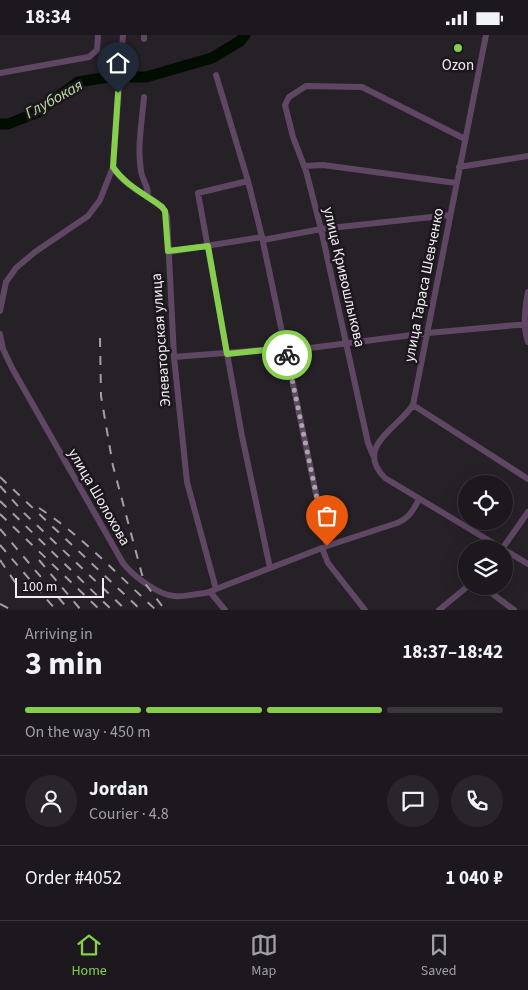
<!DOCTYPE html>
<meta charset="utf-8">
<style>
body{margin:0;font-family:"Source Sans 3",sans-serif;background:#29252a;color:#f1f3f6;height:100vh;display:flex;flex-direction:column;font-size:19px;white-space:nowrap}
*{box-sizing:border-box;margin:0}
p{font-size:16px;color:#a0a0a4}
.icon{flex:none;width:28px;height:28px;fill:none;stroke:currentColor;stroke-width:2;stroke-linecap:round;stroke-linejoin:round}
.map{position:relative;height:575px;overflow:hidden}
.drawer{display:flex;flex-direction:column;background:#1c181d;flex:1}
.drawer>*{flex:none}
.fabs{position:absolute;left:458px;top:440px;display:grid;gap:10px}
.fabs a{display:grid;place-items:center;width:55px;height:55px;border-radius:50%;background:#1c181d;box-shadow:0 5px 20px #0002,0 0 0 1px #3a373b;font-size:25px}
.scale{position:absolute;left:15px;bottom:12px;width:89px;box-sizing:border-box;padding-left:5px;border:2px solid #f2eef3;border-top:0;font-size:14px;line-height:18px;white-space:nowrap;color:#f2eef3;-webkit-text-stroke:4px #1c171d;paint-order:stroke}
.pin{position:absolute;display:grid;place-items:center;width:42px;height:42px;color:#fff;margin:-51px -21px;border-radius:50% 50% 50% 0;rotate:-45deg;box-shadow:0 0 5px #0007}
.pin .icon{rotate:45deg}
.courier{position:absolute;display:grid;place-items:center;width:50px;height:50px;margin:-25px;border:4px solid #85cf4c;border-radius:50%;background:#fff;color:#222;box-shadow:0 1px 6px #0007}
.summary em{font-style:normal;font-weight:700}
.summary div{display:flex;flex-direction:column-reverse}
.summary{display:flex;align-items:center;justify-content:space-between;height:85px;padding:0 25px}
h1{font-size:32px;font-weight:700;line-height:38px}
.bar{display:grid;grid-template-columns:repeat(4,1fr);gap:8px 5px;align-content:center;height:60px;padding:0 25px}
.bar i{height:6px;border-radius:4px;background:#3a373b}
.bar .on{background:#85cf4c}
.bar p{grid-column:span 4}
.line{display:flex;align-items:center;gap:12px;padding:0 25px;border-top:1px solid #3a373b}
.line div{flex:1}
.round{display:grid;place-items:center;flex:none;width:52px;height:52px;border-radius:26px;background:#29252a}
.status{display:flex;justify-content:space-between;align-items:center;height:35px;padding:0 25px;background:#1c181d;direction:ltr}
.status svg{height:14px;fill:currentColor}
.tab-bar{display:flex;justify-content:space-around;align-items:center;height:70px;border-top:1px solid #3a373b;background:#1c181d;font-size:14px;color:#a0a0a4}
.tab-bar a{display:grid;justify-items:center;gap:2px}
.tab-bar .on{color:#85cf4c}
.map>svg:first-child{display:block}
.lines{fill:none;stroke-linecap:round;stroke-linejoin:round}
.river{stroke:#010d00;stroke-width:11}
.minor{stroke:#5f4763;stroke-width:6}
.rail{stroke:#a49fa5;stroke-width:2;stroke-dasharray:9 9;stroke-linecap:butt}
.done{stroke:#aba6ac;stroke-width:5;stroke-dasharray:0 9}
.route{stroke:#85cf4c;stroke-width:6}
.poi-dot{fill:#85cf4c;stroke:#1c171d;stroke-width:2}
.labels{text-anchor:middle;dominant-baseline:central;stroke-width:5;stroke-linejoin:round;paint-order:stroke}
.poi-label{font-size:15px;fill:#f2eef3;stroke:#1c171d}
.street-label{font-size:15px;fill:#f2eef3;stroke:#1c171d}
.water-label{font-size:16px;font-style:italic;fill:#b7dca0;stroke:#1c171d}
</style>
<div class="status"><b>18:34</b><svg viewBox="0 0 49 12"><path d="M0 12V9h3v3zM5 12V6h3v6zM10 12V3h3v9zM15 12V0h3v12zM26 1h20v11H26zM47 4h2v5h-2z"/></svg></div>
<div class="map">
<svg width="528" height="575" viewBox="0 0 528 575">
<rect width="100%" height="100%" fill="#262027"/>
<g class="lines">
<path class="river" d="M132 42H146L212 23 240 6 245 0
M0 89H8L36 78 78 47 108 42"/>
<path class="minor" d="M144 0V4
M486 0 413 370 528 444
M0 38 89 22 97 15 98 0
M216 40 248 146 262 202 327 511
M144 62C142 86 137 112 141 136 142 145 150 153 147 162
M304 131 323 130 456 148
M113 132C118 141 126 148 135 154 146 162 163 167 167 181L174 322 187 447 216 554
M459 132 528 121
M248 146 198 158 242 401 270 533
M263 205 321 194 450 180
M168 217 262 202
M528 257C525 272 523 293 528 307
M0 276 6 247 16 233 35 217 88 181 100 165 113 132 123 0
M0 299 3 314 12 333 123 528C132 540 158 560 174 561 182 562 190 560 198 559 205 558 210 558 216 554L327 511 397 488C409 483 413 476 419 464
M286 316 428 298 528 289
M174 322 286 313
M413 370C397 394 354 412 385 443L528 529
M373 420 368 408 321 194 306 136 293 102 285 70 289 62 306 51 362 52 465 104
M322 513 328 528 365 575
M502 514 528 477
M482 551 514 575
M211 558 225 575
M439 575 468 551"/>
<path class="rail" d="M100 303 101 361 113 431 144 547 165 575
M0 442 141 575
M0 451 24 478 126 575
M0 466 112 575
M39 473C82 501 118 540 156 575
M0 479 100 575
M0 494 69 575
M0 510 56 575
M0 525 19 553
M39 525 81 575
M0 569 12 575"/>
</g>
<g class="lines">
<path class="done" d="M287 320 327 511"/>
<path class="route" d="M118 58 113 132C125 150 145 159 162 172L165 176 168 216 208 211 227 319 286 313 287 320"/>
</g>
<circle class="poi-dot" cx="458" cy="13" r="5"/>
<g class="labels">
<g class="poi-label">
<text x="458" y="30">Ozon</text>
</g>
<g class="street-label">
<text transform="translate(344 242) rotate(77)">улица Кривошлыкова</text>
<text transform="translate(424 250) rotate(-79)">улица Тараса Шевченко</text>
<text transform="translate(161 305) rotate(-94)">Элеваторская улица</text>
<text transform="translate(99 462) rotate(60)">улица Шолохова</text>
</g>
<g class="water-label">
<text transform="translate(54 64) rotate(-29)">Глубокая</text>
</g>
</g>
</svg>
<div class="fabs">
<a><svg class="icon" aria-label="locate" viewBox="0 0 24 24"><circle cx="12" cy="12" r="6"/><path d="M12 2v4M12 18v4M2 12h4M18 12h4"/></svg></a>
<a><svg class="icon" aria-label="layers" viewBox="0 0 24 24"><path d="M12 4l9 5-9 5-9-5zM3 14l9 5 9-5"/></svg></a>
</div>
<div class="scale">100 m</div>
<div class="pin" style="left:327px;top:511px;background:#ea580c"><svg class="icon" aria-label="bag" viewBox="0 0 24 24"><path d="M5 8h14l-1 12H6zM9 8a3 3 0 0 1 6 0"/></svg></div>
<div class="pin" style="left:118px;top:58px;background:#1f2937"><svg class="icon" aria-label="home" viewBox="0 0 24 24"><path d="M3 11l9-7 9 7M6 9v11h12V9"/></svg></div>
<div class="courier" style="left:287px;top:320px"><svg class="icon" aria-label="bike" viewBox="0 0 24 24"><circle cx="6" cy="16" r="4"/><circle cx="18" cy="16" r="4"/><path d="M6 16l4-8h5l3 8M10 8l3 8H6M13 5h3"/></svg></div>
</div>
<section class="drawer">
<div class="summary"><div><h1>3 min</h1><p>Arriving in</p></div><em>18:37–18:42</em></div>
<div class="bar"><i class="on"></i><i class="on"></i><i class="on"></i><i></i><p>On the way · 450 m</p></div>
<div class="line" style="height:90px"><a class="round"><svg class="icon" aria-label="person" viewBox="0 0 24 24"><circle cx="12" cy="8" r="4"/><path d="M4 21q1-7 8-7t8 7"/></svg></a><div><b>Jordan</b><p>Courier · 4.8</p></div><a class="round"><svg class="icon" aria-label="chat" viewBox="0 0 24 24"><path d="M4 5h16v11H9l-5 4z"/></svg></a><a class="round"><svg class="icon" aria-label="phone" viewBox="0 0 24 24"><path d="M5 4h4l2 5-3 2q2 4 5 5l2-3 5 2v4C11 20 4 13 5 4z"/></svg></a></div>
<div class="line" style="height:65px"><div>Order #4052</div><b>1 040 ₽</b></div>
</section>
<nav class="tab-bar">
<a class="on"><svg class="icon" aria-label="home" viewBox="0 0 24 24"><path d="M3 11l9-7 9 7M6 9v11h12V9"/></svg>Home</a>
<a><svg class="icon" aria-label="map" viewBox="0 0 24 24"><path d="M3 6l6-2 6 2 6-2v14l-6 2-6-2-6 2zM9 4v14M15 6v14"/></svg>Map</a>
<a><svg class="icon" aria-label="saved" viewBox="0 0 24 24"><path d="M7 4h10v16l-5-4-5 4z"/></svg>Saved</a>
</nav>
